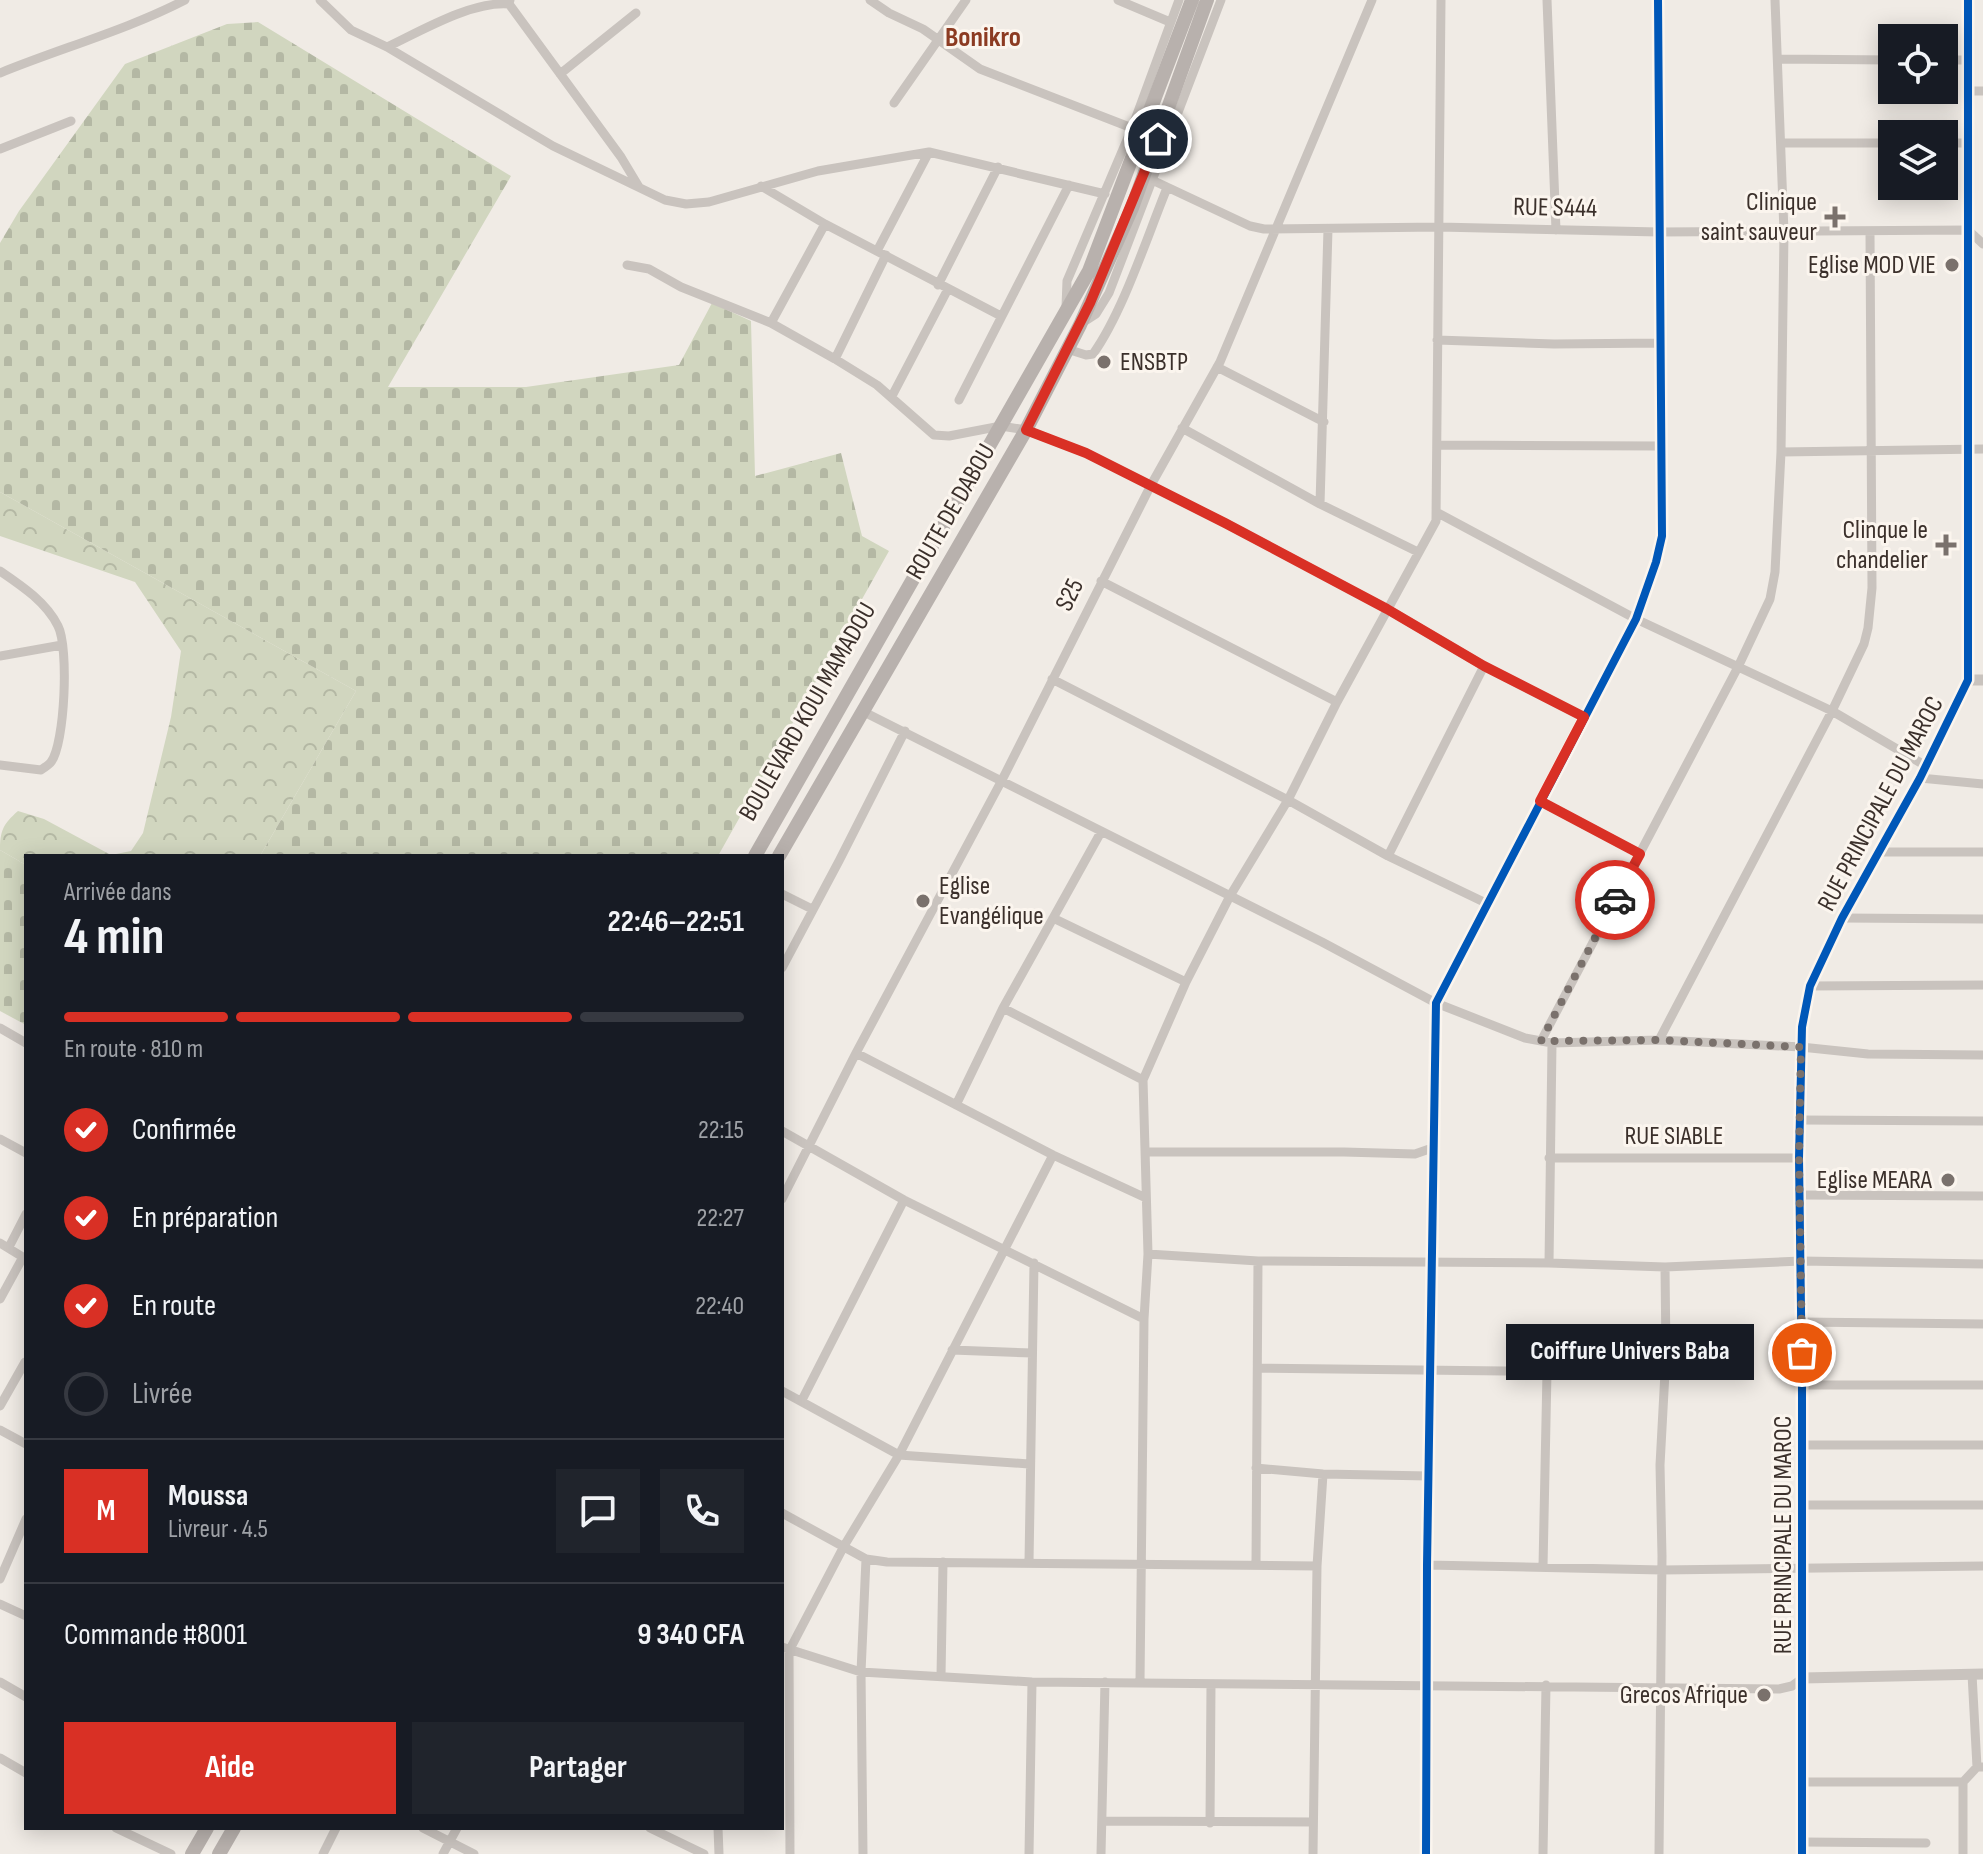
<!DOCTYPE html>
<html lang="fr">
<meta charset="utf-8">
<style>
body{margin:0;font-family:"Sofia Sans Condensed",sans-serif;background:#20242c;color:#f1f3f6;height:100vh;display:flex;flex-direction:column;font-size:30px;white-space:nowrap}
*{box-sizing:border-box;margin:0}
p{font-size:26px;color:#9ea1a6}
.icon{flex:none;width:44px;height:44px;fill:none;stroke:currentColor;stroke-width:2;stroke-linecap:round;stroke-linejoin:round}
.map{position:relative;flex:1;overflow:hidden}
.details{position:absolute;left:24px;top:854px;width:760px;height:976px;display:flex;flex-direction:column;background:#171b24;border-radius:0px;box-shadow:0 4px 20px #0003}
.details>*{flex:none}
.controls{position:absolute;left:1878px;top:24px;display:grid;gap:16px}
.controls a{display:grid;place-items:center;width:80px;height:80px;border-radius:0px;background:#171b24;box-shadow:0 4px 20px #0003;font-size:40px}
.pin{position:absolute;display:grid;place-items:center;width:68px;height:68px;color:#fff;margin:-34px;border:4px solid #fff;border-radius:50%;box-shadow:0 2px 8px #0007}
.courier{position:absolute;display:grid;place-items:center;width:80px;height:80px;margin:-40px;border:6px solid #d93025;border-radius:50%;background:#fff;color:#222;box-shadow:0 2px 10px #0007}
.bubble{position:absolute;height:56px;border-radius:0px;background:#171b24;box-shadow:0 4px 20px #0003;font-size:26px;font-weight:700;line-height:56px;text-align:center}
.head em{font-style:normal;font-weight:700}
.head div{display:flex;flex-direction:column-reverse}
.head{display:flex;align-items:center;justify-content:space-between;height:136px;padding:0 40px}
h1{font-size:52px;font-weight:700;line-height:60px}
.bar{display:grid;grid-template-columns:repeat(4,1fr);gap:12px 8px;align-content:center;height:96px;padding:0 40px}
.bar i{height:10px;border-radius:6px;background:#363941}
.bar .selected{background:#d93025}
.bar p{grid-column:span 4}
.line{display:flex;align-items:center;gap:20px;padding:0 40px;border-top:2px solid #363941}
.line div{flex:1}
.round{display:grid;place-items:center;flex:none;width:84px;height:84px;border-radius:0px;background:#20242c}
ol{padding:0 40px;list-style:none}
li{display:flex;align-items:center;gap:24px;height:88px}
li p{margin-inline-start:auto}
li .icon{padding:8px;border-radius:50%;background:#d93025;color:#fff;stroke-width:4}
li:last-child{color:#9ea1a6}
li i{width:44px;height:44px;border:4px solid #363941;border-radius:50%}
.primary-button{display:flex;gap:16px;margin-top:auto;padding:16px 40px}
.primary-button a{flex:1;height:92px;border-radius:0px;background:#d93025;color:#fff;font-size:32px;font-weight:700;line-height:92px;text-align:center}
.primary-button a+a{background:#20242c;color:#f1f3f6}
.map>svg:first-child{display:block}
.forest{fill:url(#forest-crowns)}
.cemetery{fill:url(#cemetery-stones)}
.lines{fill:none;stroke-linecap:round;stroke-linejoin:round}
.minor{stroke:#c9c3be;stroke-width:9}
.tertiary{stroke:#c9c3be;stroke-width:11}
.primary{stroke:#b8b1ad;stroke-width:14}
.cycleway-casing{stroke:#fbf5ee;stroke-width:13}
.cycleway{stroke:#0057b8;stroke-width:8}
.done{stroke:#7a716c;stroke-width:8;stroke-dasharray:0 14.4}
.route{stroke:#d93025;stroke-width:10}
.poi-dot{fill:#7a716c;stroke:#fbf5ee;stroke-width:3}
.labels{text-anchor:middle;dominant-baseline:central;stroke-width:6;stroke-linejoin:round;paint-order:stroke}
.poi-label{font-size:26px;fill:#3b302b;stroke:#fbf5ee;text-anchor:end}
.street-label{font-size:26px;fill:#3b302b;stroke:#fbf5ee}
.neighbourhood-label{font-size:28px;font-weight:bold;fill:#8c3b22;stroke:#fbf5ee}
</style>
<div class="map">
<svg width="1983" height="1854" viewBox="0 0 1983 1854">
<defs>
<pattern id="forest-crowns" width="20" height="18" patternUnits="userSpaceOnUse" patternTransform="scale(2)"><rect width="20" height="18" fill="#d1d6bf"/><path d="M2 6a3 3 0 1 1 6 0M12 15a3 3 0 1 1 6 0" fill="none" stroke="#b4b8a4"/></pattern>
<pattern id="cemetery-stones" width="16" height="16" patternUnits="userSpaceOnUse" patternTransform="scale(2)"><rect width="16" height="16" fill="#d1d6bf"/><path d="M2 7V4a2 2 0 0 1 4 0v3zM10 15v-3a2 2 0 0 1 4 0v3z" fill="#b4b8a4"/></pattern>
</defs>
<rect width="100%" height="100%" fill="#f0ebe5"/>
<path class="forest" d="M0 492 356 691 260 856H26V865L0 850C0 831 3 824 18 811L44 819 111 855 131 851 143 833 171 717 181 651 135 582 0 536Z"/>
<path class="cemetery" d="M258 22 511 176 388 387H526L679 365 712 303 751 321 755 476 841 453 862 536 889 551 718 856H260L356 691 0 492V243L19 211 125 64 227 24Z
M0 850 26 865V1025L0 1011Z"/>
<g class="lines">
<path class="minor" d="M320 0 351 30 387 47 553 146 665 200 686 204 709 202 818 171 929 152 1105 194
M510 0 509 4 621 157 639 187
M870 0 889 13 923 29 980 69 1132 128
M1118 0 1170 22
M1547 0 1556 230
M387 47C421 31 471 1 509 4
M1778 59 1892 60
M1944 60H1968
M0 73C61 48 127 30 185 0
M560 74 636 13
M1968 91H1983
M894 103 966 0
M1781 143H1892
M1944 143H1967
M0 149 71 121
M1152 180 1250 226 1264 229 1439 227 1659 232 1968 230 1983 244
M761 186 825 224 1001 316
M877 251 929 152
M627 265 649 269 681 287 771 323 835 359 877 385 934 435 949 436 1001 426 1026 430 1086 453 1225 523 1387 609 1484 666 1584 717
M938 285 998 167
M1066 307 1067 281 1132 128 1179 0
M771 323 825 224
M1082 323 1096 314 1109 293 1221 0
M1437 340 1554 344 1661 343
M1067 349 1086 355 1093 354C1123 312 1147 237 1167 188
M835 359 886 255
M1217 367 1324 422
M892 396 948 289
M959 400 1069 185
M1182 428 1320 504 1418 552
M1438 445 1661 446
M1781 452 1983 449
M1320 504 1328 229
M1438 513 1636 619 1832 711 1926 766
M0 571C22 586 46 602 58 626 69 647 65 744 51 762 49 765 45 767 41 770L0 765
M1101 581 1337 702
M0 656 62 645
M1052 679 1288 800 1388 856 1488 904
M864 712 1322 942 1436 1003 1525 1038 1552 1043 1659 1040 1801 1047 1868 1054 1983 1055
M1920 778 1983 784
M1540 801 1640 854
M1879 852H1983
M1388 856 1484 666
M782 894 812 909
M1053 918 1186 982
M1842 918 1983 919
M782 968 839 861 905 731
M1810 986 1983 985
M1003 1008 1143 1080
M0 1028 26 1043
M1659 1040 1832 711 1864 644 1868 628 1872 588 1870 232
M1541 1041 1738 667 1770 599 1775 572 1781 452 1784 232 1775 0
M856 1053 1053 1155 1146 1198
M956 1105 1003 1008 1101 832
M1800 1120 1983 1121
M782 1131 904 1200 1144 1319
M0 1139 26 1153
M1146 1152H1344L1415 1154 1435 1147
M1549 1158H1799
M1800 1195 1983 1196
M782 1199 856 1053 1002 780 1151 485 1220 362 1372 0
M0 1243 26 1259
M9 1247 26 1214
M1148 1254 1258 1261 1549 1263 1665 1267 1801 1261 1983 1264
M1549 1263 1552 1043
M0 1299 23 1257
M1801 1322 1983 1324
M952 1350 1032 1353
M1259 1368 1600 1372 1649 1375 1665 1373
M1802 1385H1983
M782 1391 899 1455 1029 1464
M802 1400 904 1200
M0 1406 25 1362
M0 1430 26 1444
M1802 1445H1983
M1256 1468 1323 1474 1429 1476
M1803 1505H1983
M782 1513 866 1559 887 1562 1317 1566
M1029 1562 1034 1263
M1256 1565 1258 1261
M1427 1565 1662 1570 1983 1566
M1543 1567 1547 1372
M0 1579 26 1519
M0 1604 26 1616
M782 1647 861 1672 1032 1682 1779 1689 1792 1686 1803 1678
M1972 1674 1977 1767
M941 1676 943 1562
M0 1682 26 1697
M1140 1682 1144 1319 1148 1254 1143 1080 1186 982 1230 896 1288 800 1337 702 1436 521 1441 0
M0 1758 26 1773
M1803 1782H1963
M1104 1821 1313 1822
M1210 1823 1211 1684
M116 1828 171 1854
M423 1828 474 1854
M650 1828 704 1854
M718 1828 719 1854
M1802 1842 1926 1843
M323 1854 336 1828
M443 1854 457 1828
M790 1854 789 1651 844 1546 899 1455 1053 1155
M863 1854 861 1672 866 1559
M1029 1854 1032 1682
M1101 1854 1105 1682
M1313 1854 1317 1566 1323 1474
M1426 1854 1427 1565 1436 1003 1636 619 1656 562 1662 536 1658 0
M1543 1854 1546 1685
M1659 1854 1662 1556 1660 1465 1666 1354 1665 1267
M1963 1854V1782L1977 1767H1983"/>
<path class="tertiary" d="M1968 680H1983
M1803 1678 1983 1674
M1802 1854V1385L1799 1158 1802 1027 1810 986 1842 918 1920 778 1968 680V0"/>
<path class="primary" d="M755 856 1089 271 1192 0
M779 856 1026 430 1080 325 1132 208 1207 0
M192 1854 207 1828
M219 1854 234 1828"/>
<g class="cycleway-casing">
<path id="cycleway" d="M1426 1854 1427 1565 1436 1003 1636 619 1656 562 1662 536 1658 0
M1802 1854V1385L1799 1158 1802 1027 1810 986 1842 918 1920 778 1968 680V0"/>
</g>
<use href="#cycleway" class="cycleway"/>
</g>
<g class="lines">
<path class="done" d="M1615 900 1541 1041 1659 1040 1801 1047 1799 1158 1802 1353"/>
<path class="route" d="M1158 139 1090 303 1026 430 1086 453 1225 523 1387 609 1484 666 1584 717 1540 801 1640 854 1615 900"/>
</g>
<g class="poi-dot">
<path d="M1831 205h8v8h8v8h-8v8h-8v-8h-8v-8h8z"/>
<circle cx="1952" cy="265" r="8"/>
<circle cx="1104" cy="362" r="8"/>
<path d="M1942 533h8v8h8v8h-8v8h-8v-8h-8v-8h8z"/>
<circle cx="923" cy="901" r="8"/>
<circle cx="1948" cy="1180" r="8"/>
<circle cx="1764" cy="1695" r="8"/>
</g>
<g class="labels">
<g class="poi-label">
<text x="1817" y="202">Clinique<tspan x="1817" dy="30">saint sauveur</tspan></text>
<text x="1936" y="265">Eglise MOD VIE</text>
<text x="1120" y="362" text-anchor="start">ENSBTP</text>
<text x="1928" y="530">Clinque le<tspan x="1928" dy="30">chandelier</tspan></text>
<text x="939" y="886" text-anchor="start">Eglise<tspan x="939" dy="30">Evangélique</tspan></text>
<text x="1932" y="1180">Eglise MEARA</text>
<text x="1748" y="1695">Grecos Afrique</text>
</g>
<g class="street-label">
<text transform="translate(1555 208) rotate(1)">RUE S444</text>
<text transform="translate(951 512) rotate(-60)">ROUTE DE DABOU</text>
<text transform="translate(1070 595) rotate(-64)">S25</text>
<text transform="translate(808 712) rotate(-60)">BOULEVARD KOUI MAMADOU</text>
<text transform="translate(1881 804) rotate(-62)">RUE PRINCIPALE DU MAROC</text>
<text x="1674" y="1136">RUE SIABLE</text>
<text transform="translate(1783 1535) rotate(-90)">RUE PRINCIPALE DU MAROC</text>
</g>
<g class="neighbourhood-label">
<text x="983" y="37">Bonikro</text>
</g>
</g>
</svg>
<div class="controls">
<a><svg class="icon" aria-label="locate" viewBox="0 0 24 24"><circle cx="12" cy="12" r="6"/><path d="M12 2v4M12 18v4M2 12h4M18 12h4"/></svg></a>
<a><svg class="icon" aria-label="layers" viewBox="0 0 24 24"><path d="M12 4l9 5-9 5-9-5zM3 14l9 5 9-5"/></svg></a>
</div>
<div class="pin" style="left:1802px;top:1353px;background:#ea580c"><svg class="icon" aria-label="bag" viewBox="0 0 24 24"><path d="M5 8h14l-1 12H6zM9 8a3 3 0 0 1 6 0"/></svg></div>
<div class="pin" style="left:1158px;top:139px;background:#1f2937"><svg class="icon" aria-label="home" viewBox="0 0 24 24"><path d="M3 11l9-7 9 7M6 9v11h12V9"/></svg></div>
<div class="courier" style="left:1615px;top:900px"><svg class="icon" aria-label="car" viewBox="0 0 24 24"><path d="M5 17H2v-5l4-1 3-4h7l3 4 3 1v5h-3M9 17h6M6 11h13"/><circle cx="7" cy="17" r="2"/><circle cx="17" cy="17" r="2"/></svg></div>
<div class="bubble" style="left:1506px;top:1324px;width:248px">Coiffure Univers Baba</div>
<section class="details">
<div class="head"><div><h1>4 min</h1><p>Arrivée dans</p></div><em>22:46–22:51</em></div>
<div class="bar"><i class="selected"></i><i class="selected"></i><i class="selected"></i><i></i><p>En route · 810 m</p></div>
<ol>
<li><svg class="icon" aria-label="check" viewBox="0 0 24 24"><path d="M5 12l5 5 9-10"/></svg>Confirmée<p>22:15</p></li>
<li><svg class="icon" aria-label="check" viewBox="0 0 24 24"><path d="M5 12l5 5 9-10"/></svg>En préparation<p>22:27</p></li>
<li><svg class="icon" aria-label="check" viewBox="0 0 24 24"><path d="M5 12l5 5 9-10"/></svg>En route<p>22:40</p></li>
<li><i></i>Livrée</li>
</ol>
<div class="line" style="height:144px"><b class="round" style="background:#d93025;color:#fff">M</b><div><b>Moussa</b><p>Livreur · 4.5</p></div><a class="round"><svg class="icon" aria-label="chat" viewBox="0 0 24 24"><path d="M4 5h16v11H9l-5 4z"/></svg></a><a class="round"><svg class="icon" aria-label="phone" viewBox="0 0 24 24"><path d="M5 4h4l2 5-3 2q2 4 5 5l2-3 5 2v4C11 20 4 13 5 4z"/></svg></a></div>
<div class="line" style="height:104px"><div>Commande #8001</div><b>9 340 CFA</b></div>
<div class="primary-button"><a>Aide</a><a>Partager</a></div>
</section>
</div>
